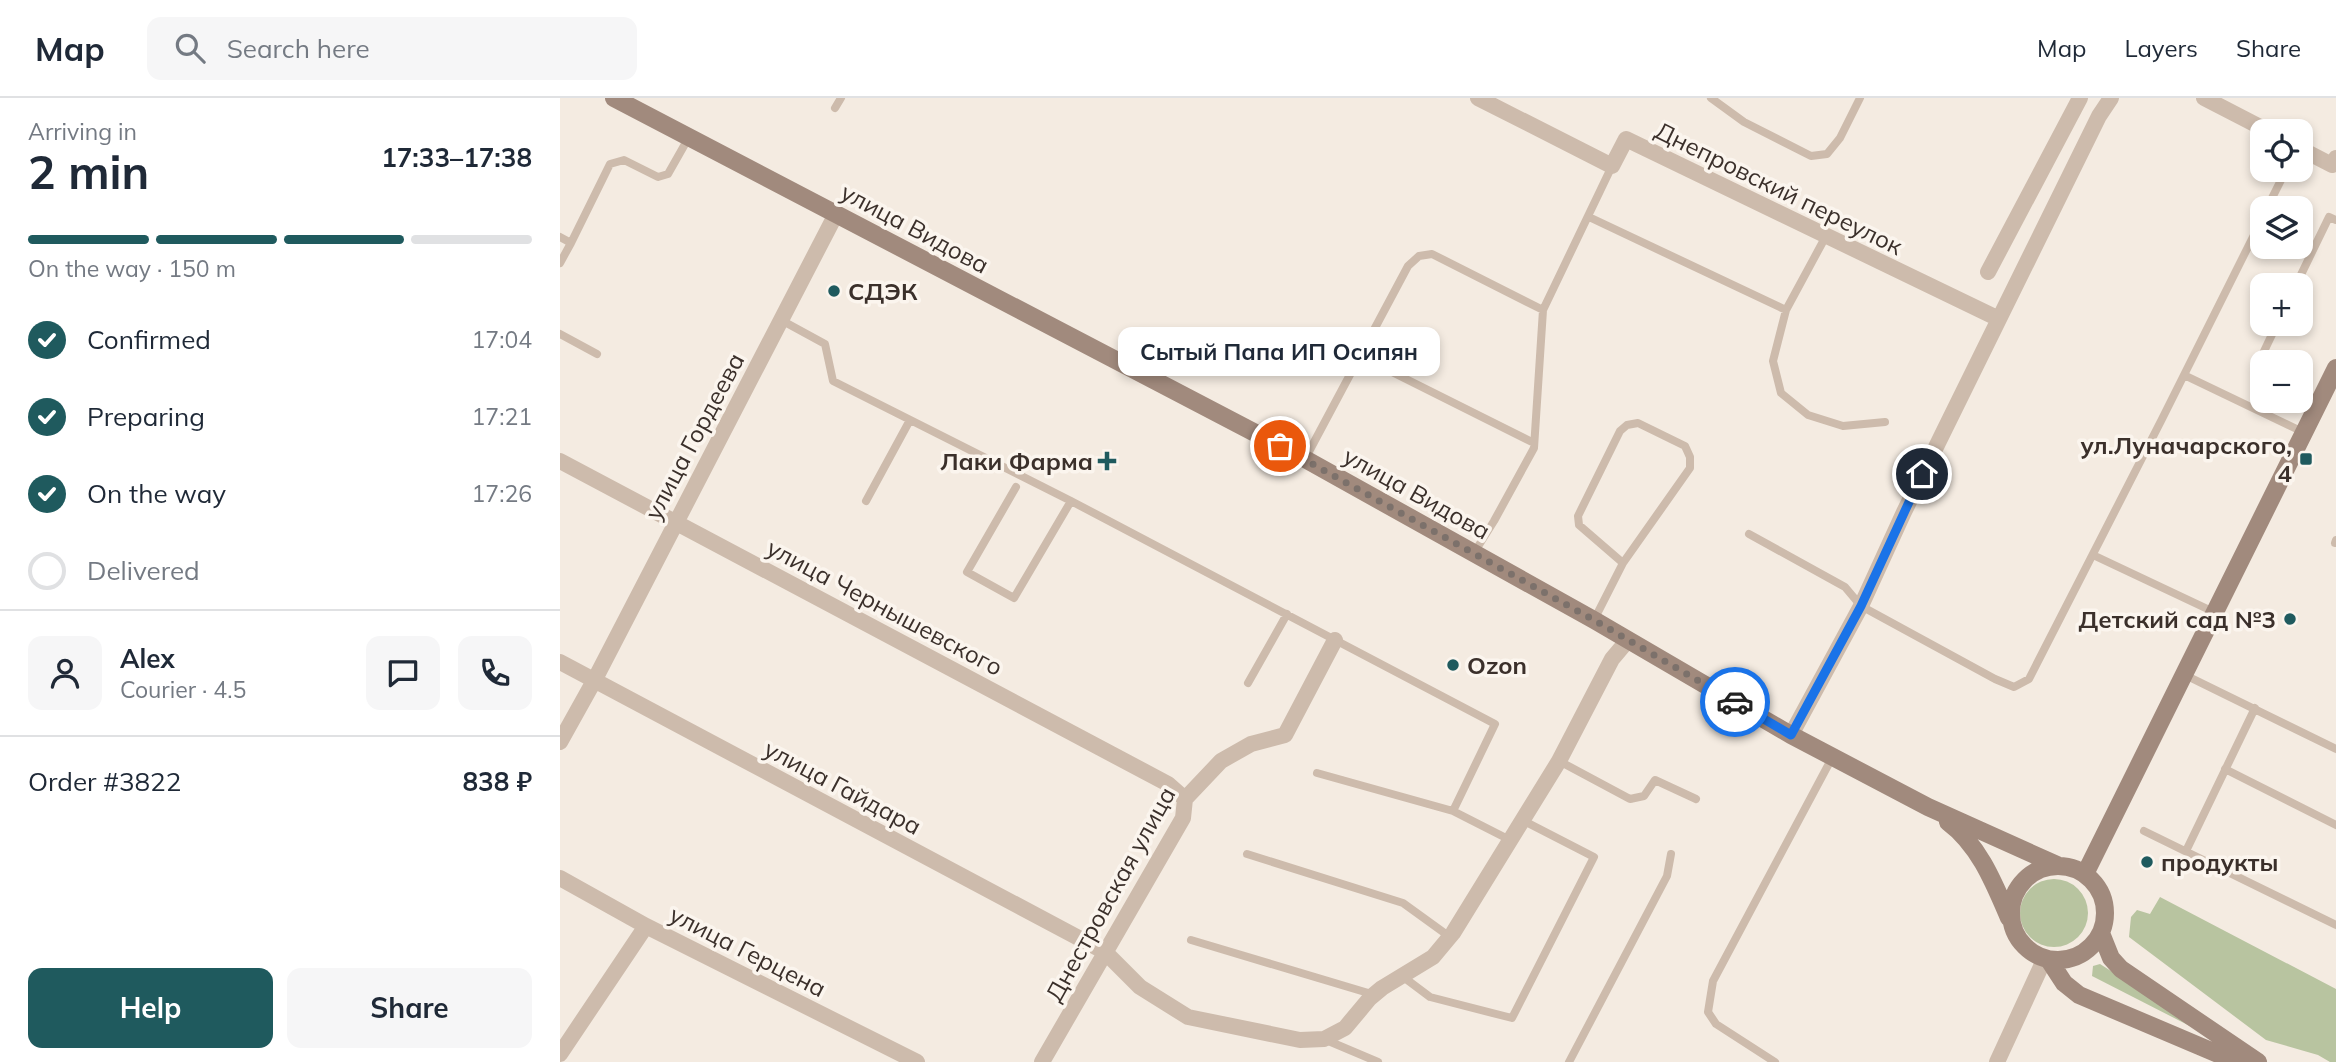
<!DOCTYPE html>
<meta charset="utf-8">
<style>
body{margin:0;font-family:Mulish,sans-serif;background:#f6f6f7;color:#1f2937;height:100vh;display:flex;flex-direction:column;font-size:26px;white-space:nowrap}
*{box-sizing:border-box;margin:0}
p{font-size:23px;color:#747a83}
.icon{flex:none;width:38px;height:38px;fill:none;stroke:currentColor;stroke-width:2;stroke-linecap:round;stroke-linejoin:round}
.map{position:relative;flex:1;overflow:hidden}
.side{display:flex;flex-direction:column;background:#fff;width:560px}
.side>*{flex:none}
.buttons{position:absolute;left:1690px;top:21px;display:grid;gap:14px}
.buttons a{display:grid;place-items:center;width:63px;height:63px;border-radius:14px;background:#fff;box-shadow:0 4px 10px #0003;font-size:35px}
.pin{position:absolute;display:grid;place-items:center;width:60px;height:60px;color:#fff;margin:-30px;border:4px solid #fff;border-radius:50%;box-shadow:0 2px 7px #0007}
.courier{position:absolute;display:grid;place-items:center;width:70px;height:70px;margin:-35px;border:5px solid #1a73e8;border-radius:50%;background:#fff;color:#222;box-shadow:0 2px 9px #0007}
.bubble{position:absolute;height:49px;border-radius:14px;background:#fff;box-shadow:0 4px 10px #0003;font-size:23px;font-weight:700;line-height:49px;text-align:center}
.head em{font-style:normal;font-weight:700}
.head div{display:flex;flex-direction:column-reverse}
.head{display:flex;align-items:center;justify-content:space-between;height:119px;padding:0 28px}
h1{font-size:46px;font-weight:700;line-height:52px}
.bar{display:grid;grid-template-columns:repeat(4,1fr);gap:10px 7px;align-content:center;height:84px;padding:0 28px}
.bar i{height:9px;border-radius:5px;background:#e0e1e3}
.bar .selected{background:#1f5a5e}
.bar p{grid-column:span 4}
.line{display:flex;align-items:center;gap:18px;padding:0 28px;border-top:2px solid #e0e1e3}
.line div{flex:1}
.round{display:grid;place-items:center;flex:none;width:74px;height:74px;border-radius:14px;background:#f6f6f7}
ol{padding:0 28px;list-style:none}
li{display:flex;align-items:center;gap:21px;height:77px}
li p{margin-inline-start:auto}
li .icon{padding:7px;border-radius:50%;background:#1f5a5e;color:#fff;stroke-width:4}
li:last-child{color:#747a83}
li i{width:38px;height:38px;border:4px solid #e0e1e3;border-radius:50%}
.cta{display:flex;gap:14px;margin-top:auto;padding:14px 28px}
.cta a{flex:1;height:80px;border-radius:14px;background:#1f5a5e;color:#fff;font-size:28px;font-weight:700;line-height:80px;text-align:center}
.cta a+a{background:#f6f6f7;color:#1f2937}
header{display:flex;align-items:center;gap:42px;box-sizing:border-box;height:98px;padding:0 35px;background:#fff;border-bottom:2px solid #e0e1e3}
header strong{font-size:33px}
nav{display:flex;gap:38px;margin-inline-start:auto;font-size:24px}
.search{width:490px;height:63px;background:#f6f6f7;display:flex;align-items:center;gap:18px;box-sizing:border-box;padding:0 24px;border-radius:14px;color:#747a83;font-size:26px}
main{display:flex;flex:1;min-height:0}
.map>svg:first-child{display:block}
.green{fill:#b8c4a0}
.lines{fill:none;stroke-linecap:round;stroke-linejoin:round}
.lane{stroke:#cdbbac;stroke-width:8}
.street{stroke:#cdbbac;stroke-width:16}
.secondary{stroke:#a18a7d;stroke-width:18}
.done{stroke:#7c716b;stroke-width:7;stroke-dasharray:0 12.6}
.route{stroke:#1a73e8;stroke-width:9}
.poi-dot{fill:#1f5a5e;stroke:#fbf5ee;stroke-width:2.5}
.labels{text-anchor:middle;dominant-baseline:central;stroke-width:7;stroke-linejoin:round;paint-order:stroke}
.street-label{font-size:24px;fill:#3b302b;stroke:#fbf5ee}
.poi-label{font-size:24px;font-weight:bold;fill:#3b302b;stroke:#fbf5ee;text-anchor:start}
</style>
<header>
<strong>Map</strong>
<div class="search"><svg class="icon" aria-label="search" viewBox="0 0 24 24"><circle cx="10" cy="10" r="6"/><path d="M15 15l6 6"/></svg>Search here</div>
<nav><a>Map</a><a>Layers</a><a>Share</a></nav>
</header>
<main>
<section class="side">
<div class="head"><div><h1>2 min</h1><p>Arriving in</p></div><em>17:33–17:38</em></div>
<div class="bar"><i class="selected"></i><i class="selected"></i><i class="selected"></i><i></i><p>On the way · 150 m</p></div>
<ol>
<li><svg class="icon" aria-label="check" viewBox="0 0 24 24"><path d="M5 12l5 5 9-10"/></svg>Confirmed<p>17:04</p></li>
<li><svg class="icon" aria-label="check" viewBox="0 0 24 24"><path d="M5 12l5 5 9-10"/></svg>Preparing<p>17:21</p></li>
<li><svg class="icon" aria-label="check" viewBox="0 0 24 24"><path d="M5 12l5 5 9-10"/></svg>On the way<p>17:26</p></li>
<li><i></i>Delivered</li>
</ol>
<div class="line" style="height:126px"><a class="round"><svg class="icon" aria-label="person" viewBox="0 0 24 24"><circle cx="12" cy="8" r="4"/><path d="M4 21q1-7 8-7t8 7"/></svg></a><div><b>Alex</b><p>Courier · 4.5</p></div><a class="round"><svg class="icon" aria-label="chat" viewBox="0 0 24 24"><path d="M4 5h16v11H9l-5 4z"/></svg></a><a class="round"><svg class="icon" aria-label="phone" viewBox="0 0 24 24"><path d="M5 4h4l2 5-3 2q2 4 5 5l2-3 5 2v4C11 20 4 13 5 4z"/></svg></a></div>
<div class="line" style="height:91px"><div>Order #3822</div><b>838 ₽</b></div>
<div class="cta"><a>Help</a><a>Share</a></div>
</section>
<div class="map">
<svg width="1776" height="964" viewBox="0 0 1776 964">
<rect width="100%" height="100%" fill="#f4ebe1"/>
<path class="green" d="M1460 815a34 34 0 1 1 68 0a34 34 0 1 1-68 0Z
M1600 799 1776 891V964H1770L1758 957 1706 942 1569 839 1571 819 1577 812 1590 816Z
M1540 866 1665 946 1532 878 1533 868Z"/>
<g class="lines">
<path class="lane" d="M1151 0 1184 24 1251 58 1267 56 1280 40 1300 0
M275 10 281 0
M1707 110 1726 72
M1029 119 1226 212 1266 138
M0 139 11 145 0 165
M11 145 50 66 64 62 98 79 108 76 129 39
M1736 187 1769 119 1776 122
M1226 212 1213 263 1221 295 1248 317 1283 328 1325 324
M221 222 265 246 273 283 511 403 935 626 893 713 950 742
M0 236 37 256
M800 258 974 345
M1697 268 1717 226
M1624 277 1745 335
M745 361 848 168 859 158 872 156 983 212
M456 389 407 474 454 500 511 403
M306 403 350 322
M1189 436 1285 489 1301 508 1435 581 1454 589 1469 581 1602 321 1703 119
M1775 445 1776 442
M914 455 934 423 974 350 983 212 1052 68
M1533 457 1656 515
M1034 522 1063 465 1130 370V359L1125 348 1078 325 1067 327 1060 333 1018 418 1019 427 1063 465
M1625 577 1776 651
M688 585 727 516
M999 663 1070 701 1084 698 1095 682 1136 701
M1665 671 1776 727
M757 675 893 713
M1584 733 1776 827
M1626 753 1695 610
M687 756 843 805 890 839
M631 842 815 897
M842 878 870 899 952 920 1034 759 962 722
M766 942 818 964
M1009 964 1107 778 1111 756
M1215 964 1156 926 1148 914 1153 883 1273 658"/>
<path class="street" d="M918 0 1052 68 1066 41 1439 221
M1644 0 1708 33
M1741 51 1772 67 1776 60
M1428 174 1520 0
M0 363 608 686 625 701
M0 564 545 854 580 889 628 919 740 942 764 941 785 930 810 900 822 890 873 859 893 835 999 663 1052 561 1068 542
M1231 637 1301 508 1344 414 1539 18 1551 0
M0 644 34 583 276 116
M0 780 86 828 357 964
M0 956 86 828
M482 964 623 720 625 701 661 663 691 646 725 637 775 542
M1437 964 1485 860"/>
<path class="secondary" d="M54 0 745 361 1034 522 1231 637 1368 709 1497 767
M1388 724C1419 747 1434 785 1449 820
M1451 815a47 47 0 1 1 94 0a47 47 0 1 1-94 0Z
M1525 776 1776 270
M1541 835 1551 860 1561 871 1698 964
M1489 862 1504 885 1519 897 1677 964"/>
</g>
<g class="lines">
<path class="done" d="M720 348 1034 522 1175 604"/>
<path class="route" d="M1175 604 1231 637 1301 508 1362 376"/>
</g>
<g class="poi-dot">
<circle cx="274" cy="193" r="7"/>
<rect x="1739" y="354" width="14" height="14" rx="3.5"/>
<path d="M543.5 352.5h7v7h7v7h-7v7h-7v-7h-7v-7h7z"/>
<circle cx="1730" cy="521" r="7"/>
<circle cx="893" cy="567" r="7"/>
<circle cx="1587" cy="764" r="7"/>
</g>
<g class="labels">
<g class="street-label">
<text transform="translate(1219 90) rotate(26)">Днепровский переулок</text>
<text transform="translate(355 130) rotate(28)">улица Видова</text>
<text transform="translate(134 338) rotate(-62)">улица Гордеева</text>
<text transform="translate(857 395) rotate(29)">улица Видова</text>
<text transform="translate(325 509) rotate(28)">улица Чернышевского</text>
<text transform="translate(283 689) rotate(28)">улица Гайдара</text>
<text transform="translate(550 796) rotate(-61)">Днестровская улица</text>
<text transform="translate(188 853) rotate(27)">улица Герцена</text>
</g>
<g class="poi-label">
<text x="288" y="193">СДЭК</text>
<text x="1732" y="347" text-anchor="end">ул.Луначарского,<tspan x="1732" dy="28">4</tspan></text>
<text x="533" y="363" text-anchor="end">Лаки Фарма</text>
<text x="1716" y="521" text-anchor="end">Детский сад №3</text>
<text x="907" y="567">Ozon</text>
<text x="1601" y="764">продукты</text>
</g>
</g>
</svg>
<div class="buttons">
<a><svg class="icon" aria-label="locate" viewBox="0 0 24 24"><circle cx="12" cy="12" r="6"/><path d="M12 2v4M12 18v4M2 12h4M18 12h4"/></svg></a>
<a><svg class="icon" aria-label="layers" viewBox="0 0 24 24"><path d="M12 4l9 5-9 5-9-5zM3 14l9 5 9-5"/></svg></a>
<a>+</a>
<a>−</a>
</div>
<div class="pin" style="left:720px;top:348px;background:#ea580c"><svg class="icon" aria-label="bag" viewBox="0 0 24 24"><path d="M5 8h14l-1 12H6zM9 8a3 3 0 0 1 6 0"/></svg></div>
<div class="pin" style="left:1362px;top:376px;background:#1f2937"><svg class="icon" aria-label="home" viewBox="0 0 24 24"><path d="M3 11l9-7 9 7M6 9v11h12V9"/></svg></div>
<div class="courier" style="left:1175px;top:604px"><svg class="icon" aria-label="car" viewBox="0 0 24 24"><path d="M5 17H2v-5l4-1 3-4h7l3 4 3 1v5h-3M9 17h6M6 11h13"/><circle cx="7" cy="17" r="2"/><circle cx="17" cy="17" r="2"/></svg></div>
<div class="bubble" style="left:558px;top:229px;width:322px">Сытый Папа ИП Осипян</div>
</div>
</main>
